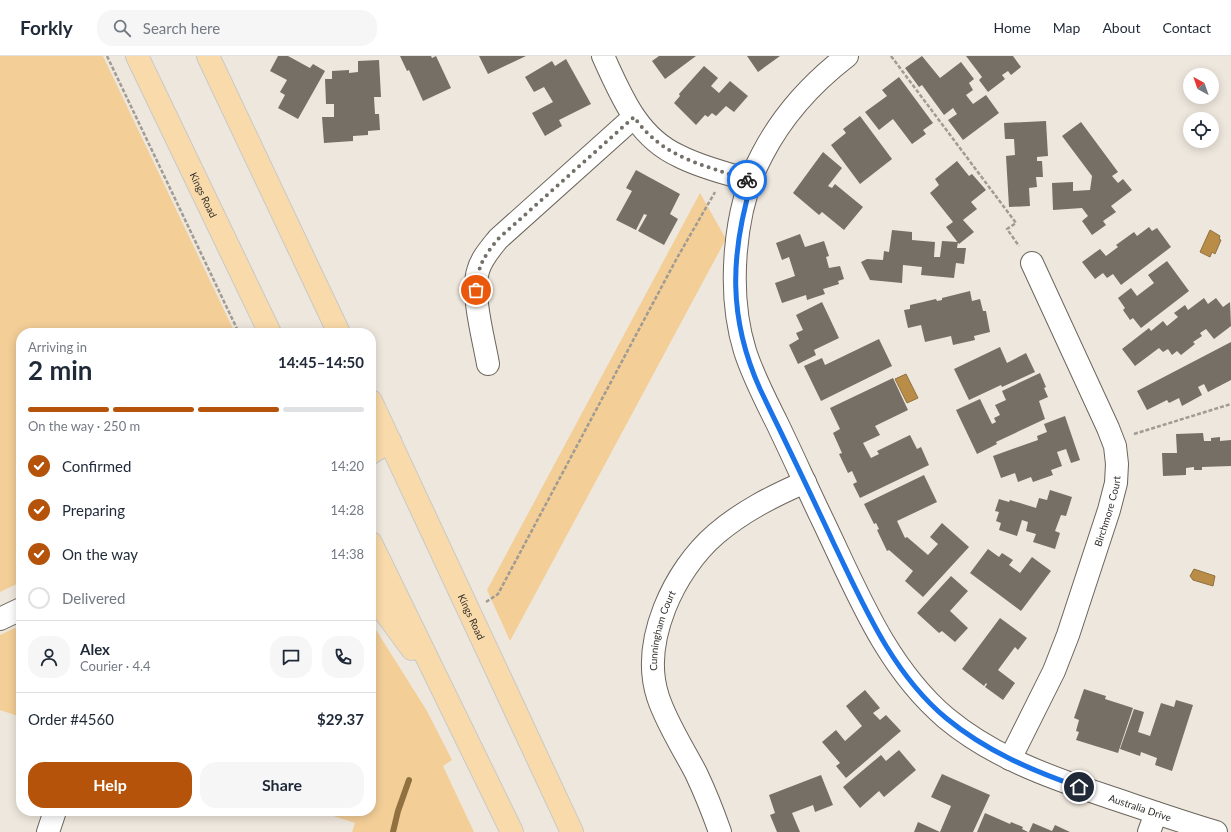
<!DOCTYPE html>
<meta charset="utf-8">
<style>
body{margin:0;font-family:Lato,sans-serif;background:#f6f6f7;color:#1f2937;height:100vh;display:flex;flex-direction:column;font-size:15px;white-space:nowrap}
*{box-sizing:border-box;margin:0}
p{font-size:13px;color:#747a83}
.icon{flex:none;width:22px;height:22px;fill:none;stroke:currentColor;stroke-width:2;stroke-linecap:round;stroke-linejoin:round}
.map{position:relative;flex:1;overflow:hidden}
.sheet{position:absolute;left:16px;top:272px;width:360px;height:488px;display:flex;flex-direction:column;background:#fff;border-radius:16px;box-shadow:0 2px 10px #0003}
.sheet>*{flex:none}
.needle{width:26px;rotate:320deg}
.buttons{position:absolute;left:1183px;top:12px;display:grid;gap:8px}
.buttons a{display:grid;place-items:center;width:36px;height:36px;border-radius:50%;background:#fff;box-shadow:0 2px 10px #0003;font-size:20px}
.pin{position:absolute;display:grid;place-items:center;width:34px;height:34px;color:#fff;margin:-17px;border:2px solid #fff;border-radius:50%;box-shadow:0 1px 4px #0007}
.courier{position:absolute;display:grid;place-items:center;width:40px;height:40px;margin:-20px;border:3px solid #1a73e8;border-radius:50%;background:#fff;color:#222;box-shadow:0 1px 5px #0007}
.headline em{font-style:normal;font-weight:700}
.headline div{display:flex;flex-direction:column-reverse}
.headline{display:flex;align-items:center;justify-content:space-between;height:68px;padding:0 12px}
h1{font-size:26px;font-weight:700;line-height:30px}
.bar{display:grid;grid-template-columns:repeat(4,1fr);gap:6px 4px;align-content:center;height:48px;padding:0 12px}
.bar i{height:5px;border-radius:3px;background:#e0e1e3}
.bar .on{background:#b45309}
.bar p{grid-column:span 4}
.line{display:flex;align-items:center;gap:10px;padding:0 12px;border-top:1px solid #e0e1e3}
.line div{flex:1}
.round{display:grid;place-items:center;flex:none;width:42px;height:42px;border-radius:16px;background:#f6f6f7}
ol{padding:0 12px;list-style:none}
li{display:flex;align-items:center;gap:12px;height:44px}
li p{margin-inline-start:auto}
li .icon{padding:4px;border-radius:50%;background:#b45309;color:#fff;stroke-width:4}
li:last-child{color:#747a83}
li i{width:22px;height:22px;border:2px solid #e0e1e3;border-radius:50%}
.button{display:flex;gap:8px;margin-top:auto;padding:8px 12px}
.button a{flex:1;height:46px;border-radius:16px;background:#b45309;color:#fff;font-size:16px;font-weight:700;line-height:46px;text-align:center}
.button a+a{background:#f6f6f7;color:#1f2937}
header{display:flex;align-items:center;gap:24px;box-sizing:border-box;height:56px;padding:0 20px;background:#fff;border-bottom:1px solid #e0e1e3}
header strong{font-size:19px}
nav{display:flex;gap:22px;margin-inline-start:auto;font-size:14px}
.search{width:280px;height:36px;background:#f6f6f7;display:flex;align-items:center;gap:10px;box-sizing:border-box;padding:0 14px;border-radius:16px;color:#747a83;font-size:15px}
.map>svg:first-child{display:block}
.green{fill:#f3ce97}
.water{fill:#b98d48;stroke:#90713f}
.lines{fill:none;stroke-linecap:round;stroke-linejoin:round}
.stream{stroke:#90713f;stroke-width:6}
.building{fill:#756f66}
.minor-casing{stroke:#6c655c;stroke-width:24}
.major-casing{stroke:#c9c9c8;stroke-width:24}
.path{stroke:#a09b93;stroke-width:2.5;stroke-dasharray:4 2;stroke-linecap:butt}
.minor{stroke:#fff;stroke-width:22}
.major{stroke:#f9daaa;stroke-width:22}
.done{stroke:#736f69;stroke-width:4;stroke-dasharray:0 7.2}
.route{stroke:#1a73e8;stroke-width:5}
.labels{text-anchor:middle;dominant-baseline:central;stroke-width:4;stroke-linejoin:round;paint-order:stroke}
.street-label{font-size:10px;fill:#312f2b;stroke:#fff}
</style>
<header>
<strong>Forkly</strong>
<div class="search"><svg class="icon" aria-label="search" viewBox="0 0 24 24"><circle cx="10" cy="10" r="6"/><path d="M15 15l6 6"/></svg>Search here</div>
<nav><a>Home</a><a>Map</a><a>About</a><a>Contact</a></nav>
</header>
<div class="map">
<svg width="1231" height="776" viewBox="0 0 1231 776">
<rect width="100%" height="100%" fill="#eee7dd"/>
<path class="green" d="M0 0H103L235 277H21V526L0 536Z
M700 137 726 183 510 585 487 534Z
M371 566 427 655 452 704 443 710 474 776H352L355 767 318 755H371Z
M21 569V661L0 654V579Z"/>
<path class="water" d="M1210 174 1220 180 1219 183 1221 184 1215 198 1212 196 1210 201 1200 196Z
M906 318 918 342 907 347 895 323Z
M1194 513 1215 520 1213 530 1193 524 1190 520Z"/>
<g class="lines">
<path class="stream" d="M393 776 398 755 409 724"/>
</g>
<path class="building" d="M278 0H288L310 12 313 8 325 15 298 63 278 52 285 39 280 36 287 24 270 15Z
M400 0H431L432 2 436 0 451 32 423 45 409 14 407 15Z
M479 0H526L488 18Z
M659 0H696L665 23 652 5Z
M747 0H780L758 16Z
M922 0 940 22 961 6 974 23 969 27 973 34 966 39 973 48 986 39 999 57 963 84 948 64 957 58 953 52 944 59 922 29 919 31 905 12Z
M966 0H1013L1021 11 1011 19 1008 15 1002 19 1005 23 988 36 979 24 982 21Z
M566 3 591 48 559 64 562 70 545 80 532 57 553 46 544 31 534 36 525 21 552 5 555 10Z
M379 4 381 41H374L375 58H379L380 74 368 75V79L353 80V85L324 87 322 61H334V48H326L325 23H332V15L349 14V17L358 16V5Z
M704 10 718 22 711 30 719 37 730 25 748 40 734 56 726 50 716 60 712 57 708 61 705 59 696 69 674 47 680 40 679 38Z
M899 21 933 67 923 74 926 78 912 88 893 63 879 74 865 56 887 40 882 34Z
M860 60 892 103 860 128 831 89 846 77 843 73Z
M1046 65 1048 100 1037 101V105H1042L1043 121H1036L1037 131 1029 132 1030 150 1009 151 1006 100 1015 99 1014 83H1005L1004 67Z
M1081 66 1118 116 1112 120 1118 127 1123 123 1132 134 1111 150 1116 156 1103 165 1106 169 1092 179 1082 165 1088 160 1082 152 1053 154 1052 127 1073 126V135L1090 134 1092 120 1062 80Z
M823 96 842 112 828 130 832 132 835 128 863 151 844 174 822 156 819 159 793 137Z
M957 105 969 120 972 118 986 134 971 146 977 153 963 164 974 176 959 188 946 171 953 166 930 137 939 129 935 123Z
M636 114 680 138 670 158 678 163 664 189 638 175 647 159 644 158 636 174 616 164 632 135 626 132Z
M1149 171 1152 175 1157 172 1171 191 1121 229 1113 218 1107 222 1103 217 1095 223 1082 206 1100 193 1106 200 1118 191 1116 189 1134 176 1137 180Z
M892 174 912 176V184L935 186 934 201H940L942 185 958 186 957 192H966L964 208 956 207 954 222 921 219 922 211 903 209 902 227 870 224 861 206 867 203 883 204 884 195 889 196Z
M800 178 805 191 824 185 829 200 826 201 829 212 840 210 844 223 838 225 839 228 823 233 825 238 807 244 806 239 782 247 775 227 795 220 789 201 782 204 776 187Z
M1167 205 1189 235 1141 272 1133 262 1130 264 1123 254 1125 252 1118 242 1131 232 1137 240 1154 227 1148 219Z
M970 235 972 245 980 243 983 255H986L990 276 974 280 975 284 953 289 951 280 925 286 921 269 908 272 904 254 910 253V249L936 243 937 245 942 244V242Z
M1204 242 1208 248 1216 242 1223 251 1230 246 1231 270 1214 283 1206 273 1200 277 1202 280 1193 286 1195 288 1181 299 1177 295 1172 299 1168 293 1163 296 1159 292 1135 310 1122 293 1149 272 1151 275 1163 265 1167 270 1178 261 1174 257 1185 249 1188 254Z
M822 246 839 282 814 294 816 299 798 308 789 289 799 283 796 277 803 274 796 259Z
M879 283 892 310 821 345 804 310 822 302 825 309Z
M1231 286V324L1208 336 1204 328 1198 331 1202 339 1182 350 1179 342 1169 347 1167 344 1147 354 1137 335Z
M1000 291 1007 307 1026 297 1035 316 1002 331 1001 329 969 344 954 313Z
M1040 317 1046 331 1044 332 1048 341 1039 345 1045 363 996 386 997 388 977 398 956 354 980 343 992 368 996 366 994 362 1000 359 995 349 1006 344 1002 335Z
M893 322 908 354 875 370 880 379 863 387 871 402 879 398 877 395 910 379 917 393 921 391 929 409 860 442 853 428 857 426 852 415 848 417 839 398 842 397 833 377 840 373 830 352Z
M1065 360 1080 404 1071 407 1066 393 1057 396 1062 410 1051 414 1053 419 1033 426 1031 421 1018 426 1015 417 1001 422 993 400 1038 384 1037 380 1047 376 1044 368Z
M1203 377 1204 385H1211V382L1220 381V385L1231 384V410L1202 411V414H1194V411L1186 412V419L1163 420 1162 397H1177L1176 378Z
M924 419 937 446 897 465 905 482 907 481 928 499 938 488 930 481 942 467 969 491 923 541 905 525 913 515 889 494 887 495 877 474 879 473 876 467 874 468 864 448Z
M1050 434 1072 441 1066 460 1061 459 1055 475 1060 477 1055 493 1033 486 1036 478 1026 475 1028 466 1022 464 1017 480 999 474 1001 467 996 465 999 456 995 455 999 443 1009 446 1010 444 1036 452 1039 442 1047 444Z
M988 493 999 501 1002 497 1013 504 1009 509 1020 517 1032 501 1051 515 1021 555 970 517Z
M951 520 968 535 950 555 968 572 955 586 942 575 939 577 917 557Z
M1000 562 1027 582 1018 594 1015 591 998 614 1015 627 1003 644 985 631 987 628 986 627 984 630 962 613Z
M1084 633 1106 640 1105 643 1133 652 1118 697 1076 684 1079 676 1076 675 1079 664 1074 662Z
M865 634 880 652 873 657 880 664 886 659 901 675 846 722 836 710 840 707 822 686 836 674 845 685 862 670 846 650Z
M1176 644 1193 649 1172 715 1155 709 1157 702 1141 696 1140 700 1120 693 1134 653 1144 656 1138 676 1150 680 1161 647 1174 651Z
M899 694 916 714 884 741 879 735 860 752 843 731 881 699 886 705Z
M942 718 990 739 973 776H914L918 766 940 776 951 750 931 741Z
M821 719 833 749 815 756 813 749 792 757 800 776H777L770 759 775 757 769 739Z
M985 757 1010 768 1011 766 1023 771 1022 773 1028 776H977Z
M1033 767 1052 775 1055 769 1070 776H1029Z"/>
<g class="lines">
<g class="minor-casing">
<g id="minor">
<path d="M603 0C621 39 637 81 679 100 702 112 727 117 751 125"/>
<path id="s1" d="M847 0C812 27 782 60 762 99 733 153 727 237 745 295 753 320 765 343 777 367 793 400 808 434 824 467 857 536 886 611 946 662 993 701 1049 721 1106 740 1142 752 1179 765 1216 776"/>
<path d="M488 308C484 284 471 238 478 215 481 203 490 193 498 183L634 61"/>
<path d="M0 563 21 553"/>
<path id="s2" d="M1010 703 1054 615 1068 579 1109 454 1116 427 1117 408 1115 390 1108 372 1032 207"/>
<path d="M48 776 55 755"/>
<path id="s3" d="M720 776C713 756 705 736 696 717 683 692 667 668 658 641 640 586 674 514 716 478 743 455 773 440 805 426"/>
<path d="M1149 776 1156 757"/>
</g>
</g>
<g class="major-casing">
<g id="major">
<path id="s4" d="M137 0 270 277"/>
<path d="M208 0 339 277"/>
<path id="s5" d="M371 345 572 776"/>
<path d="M371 397 390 385"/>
<path d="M371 487 512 776"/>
<path d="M371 531 384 555 412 593"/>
</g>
</g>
<path class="path" d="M107 0 239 277
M891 0 1016 167 1007 173 1019 190
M1134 378 1231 348
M486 546 498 538 677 202 715 136"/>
<use href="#minor" class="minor"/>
<use href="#major" class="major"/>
</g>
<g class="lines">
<path class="done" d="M476 234C478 209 483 202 498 183L634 61C664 103 702 108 747 124"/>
<path class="route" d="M747 124 752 125C730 199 728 262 760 333 785 385 810 436 834 488 864 550 892 617 946 662 986 695 1031 714 1079 731"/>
</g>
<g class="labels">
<g class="street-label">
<text stroke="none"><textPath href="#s4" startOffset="154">Kings Road</textPath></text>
<text stroke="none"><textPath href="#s2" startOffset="267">Birchmore Court</textPath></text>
<text stroke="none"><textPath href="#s5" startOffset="238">Kings Road</textPath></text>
<text stroke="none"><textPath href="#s3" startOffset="217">Cunningham Court</textPath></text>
<text stroke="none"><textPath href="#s1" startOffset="969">Australia Drive</textPath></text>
</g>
</g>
</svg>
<div class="buttons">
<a><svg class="needle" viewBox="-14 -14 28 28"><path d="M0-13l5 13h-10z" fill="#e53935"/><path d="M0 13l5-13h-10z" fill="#747a83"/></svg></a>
<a><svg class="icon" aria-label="locate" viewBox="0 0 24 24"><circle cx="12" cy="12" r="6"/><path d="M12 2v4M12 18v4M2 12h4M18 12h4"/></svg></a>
</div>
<div class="pin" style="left:476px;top:234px;background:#ea580c"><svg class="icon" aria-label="bag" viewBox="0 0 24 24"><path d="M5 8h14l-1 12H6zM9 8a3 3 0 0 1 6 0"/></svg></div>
<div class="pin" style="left:1079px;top:731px;background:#1f2937"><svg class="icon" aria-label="home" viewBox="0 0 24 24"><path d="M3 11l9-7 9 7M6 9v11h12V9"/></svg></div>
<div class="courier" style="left:747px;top:124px"><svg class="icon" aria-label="bike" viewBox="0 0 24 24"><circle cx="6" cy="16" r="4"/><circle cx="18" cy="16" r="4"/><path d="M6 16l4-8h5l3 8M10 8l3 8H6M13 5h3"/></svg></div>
<section class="sheet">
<div class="headline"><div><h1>2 min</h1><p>Arriving in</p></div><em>14:45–14:50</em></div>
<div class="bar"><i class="on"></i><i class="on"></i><i class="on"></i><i></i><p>On the way · 250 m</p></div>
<ol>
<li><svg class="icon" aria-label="check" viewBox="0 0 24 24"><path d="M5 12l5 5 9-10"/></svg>Confirmed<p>14:20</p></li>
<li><svg class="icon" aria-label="check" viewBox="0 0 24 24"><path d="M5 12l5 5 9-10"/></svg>Preparing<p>14:28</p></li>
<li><svg class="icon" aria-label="check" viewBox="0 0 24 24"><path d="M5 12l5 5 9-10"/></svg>On the way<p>14:38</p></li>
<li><i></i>Delivered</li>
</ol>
<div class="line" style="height:72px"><a class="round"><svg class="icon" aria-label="person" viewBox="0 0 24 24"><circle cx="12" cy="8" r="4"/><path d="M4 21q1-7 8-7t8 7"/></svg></a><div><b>Alex</b><p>Courier · 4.4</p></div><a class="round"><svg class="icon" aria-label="chat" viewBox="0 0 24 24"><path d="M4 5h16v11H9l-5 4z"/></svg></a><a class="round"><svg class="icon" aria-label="phone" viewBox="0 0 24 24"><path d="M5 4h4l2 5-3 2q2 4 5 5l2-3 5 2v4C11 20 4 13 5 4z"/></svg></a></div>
<div class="line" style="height:52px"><div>Order #4560</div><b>$29.37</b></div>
<div class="button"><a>Help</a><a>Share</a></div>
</section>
</div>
